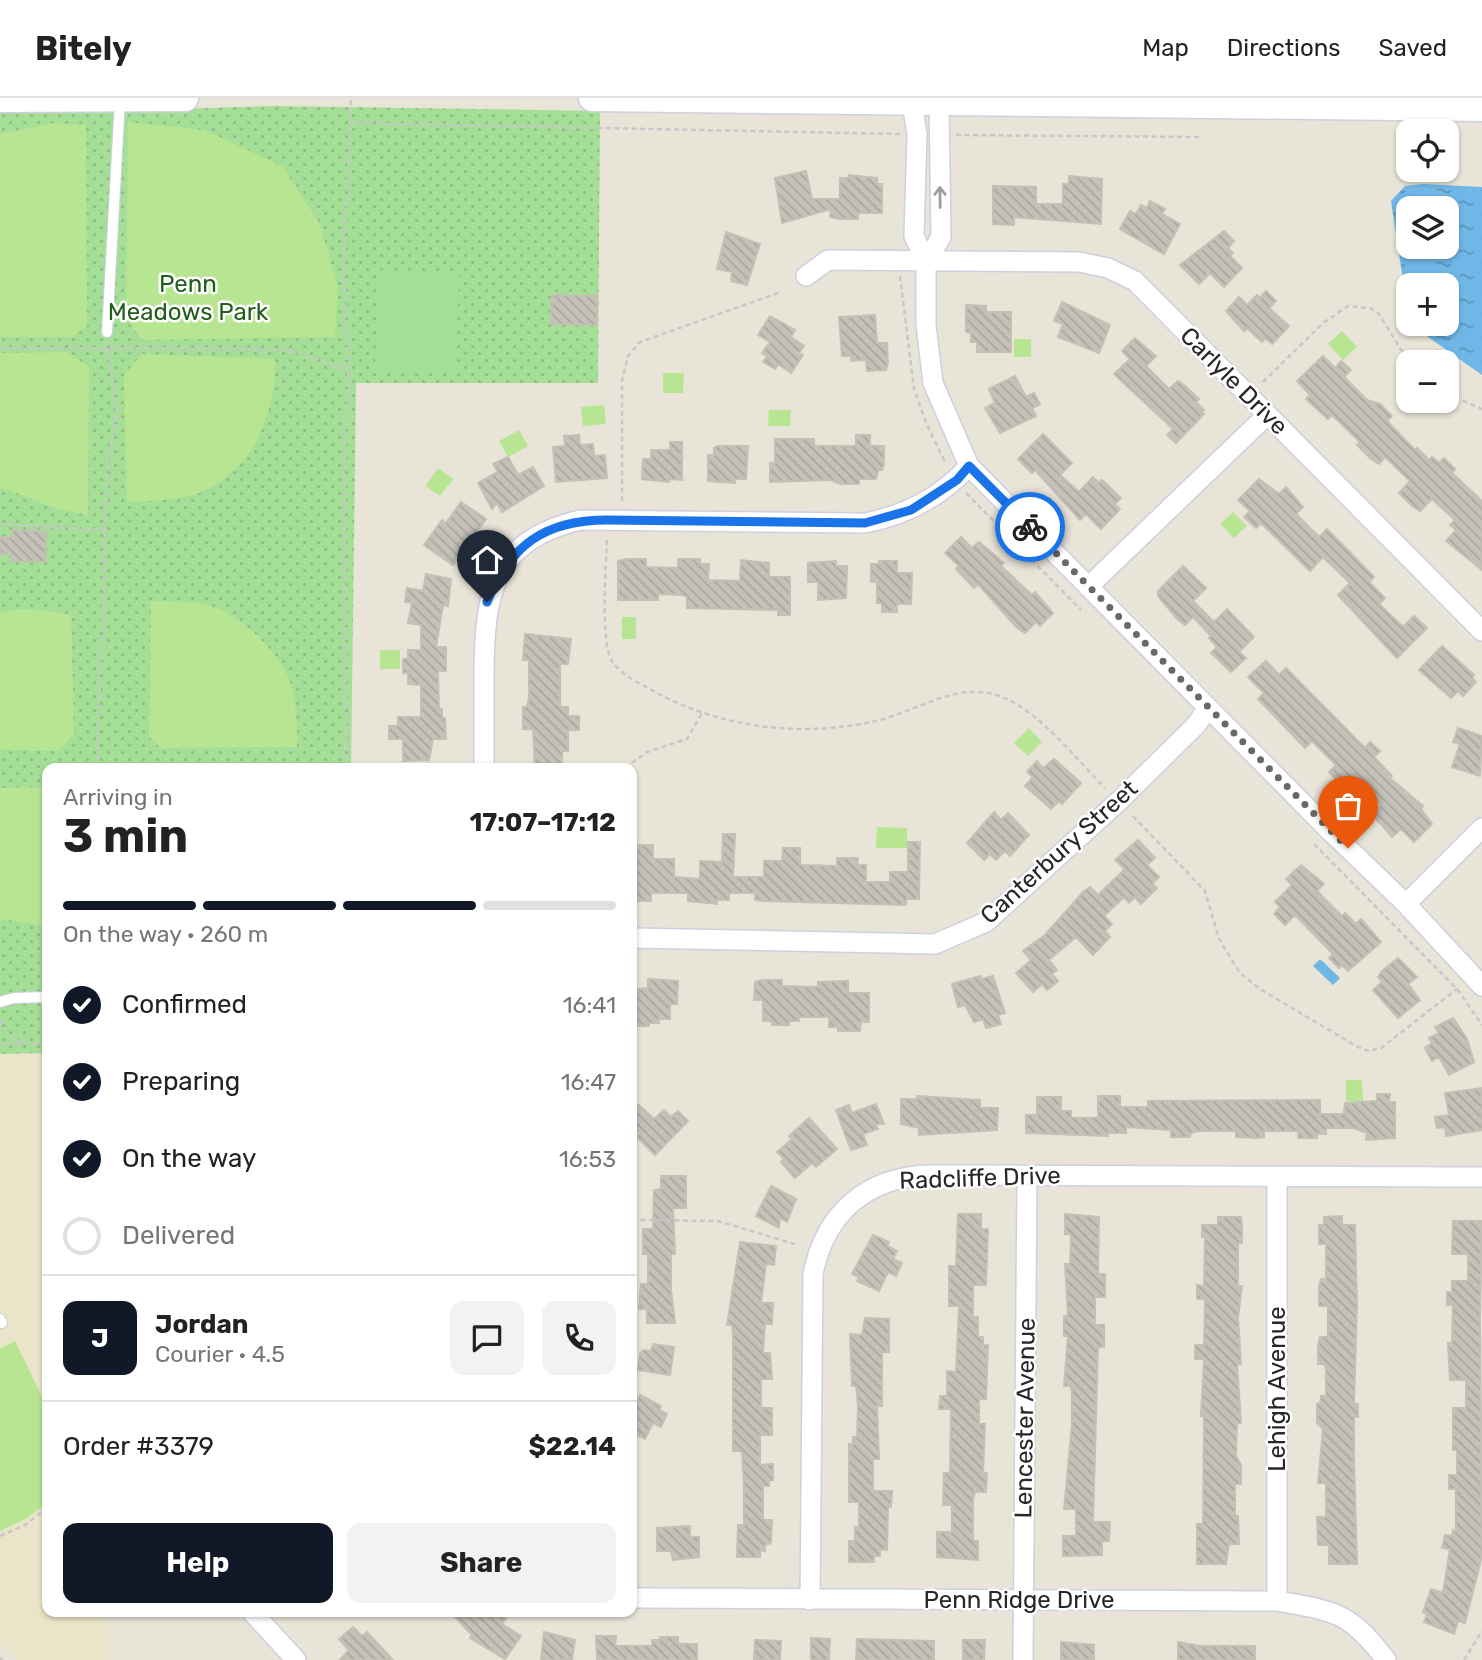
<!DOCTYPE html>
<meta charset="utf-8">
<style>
body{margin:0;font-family:Rubik,sans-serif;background:#f2f2f2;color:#222;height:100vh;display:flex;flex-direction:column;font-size:26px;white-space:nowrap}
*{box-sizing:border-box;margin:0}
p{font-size:23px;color:#767676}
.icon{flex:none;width:38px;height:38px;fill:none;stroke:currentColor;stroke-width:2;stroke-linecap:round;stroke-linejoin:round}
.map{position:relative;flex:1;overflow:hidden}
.details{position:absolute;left:42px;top:665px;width:595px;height:854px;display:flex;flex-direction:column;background:#fff;border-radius:14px;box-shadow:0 2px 5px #0004}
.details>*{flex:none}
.buttons{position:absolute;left:1396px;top:21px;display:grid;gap:14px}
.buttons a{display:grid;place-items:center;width:63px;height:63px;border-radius:14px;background:#fff;box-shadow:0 2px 5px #0004;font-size:35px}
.pin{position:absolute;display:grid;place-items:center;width:60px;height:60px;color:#fff;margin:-72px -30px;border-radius:50% 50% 50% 0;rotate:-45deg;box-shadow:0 0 7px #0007}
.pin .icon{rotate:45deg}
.courier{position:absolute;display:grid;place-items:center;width:70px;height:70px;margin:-35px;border:5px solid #1a73e8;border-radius:50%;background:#fff;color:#222;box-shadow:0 2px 9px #0007}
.head em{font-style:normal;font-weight:700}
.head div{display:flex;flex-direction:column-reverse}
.head{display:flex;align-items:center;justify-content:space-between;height:119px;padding:0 21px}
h1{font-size:46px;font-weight:700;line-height:52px}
.bar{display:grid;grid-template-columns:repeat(4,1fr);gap:10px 7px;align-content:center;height:84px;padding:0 21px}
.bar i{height:9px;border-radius:5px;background:#e0e0e0}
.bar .current{background:#111827}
.bar p{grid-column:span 4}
.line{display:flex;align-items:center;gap:18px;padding:0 21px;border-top:2px solid #e0e0e0}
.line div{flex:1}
.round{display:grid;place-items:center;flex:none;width:74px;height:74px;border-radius:14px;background:#f2f2f2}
ol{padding:0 21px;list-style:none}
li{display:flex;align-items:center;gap:21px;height:77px}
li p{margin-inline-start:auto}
li .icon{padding:7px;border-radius:50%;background:#111827;color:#fff;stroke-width:4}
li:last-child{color:#767676}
li i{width:38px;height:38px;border:4px solid #e0e0e0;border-radius:50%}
.action{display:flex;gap:14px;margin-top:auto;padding:14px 21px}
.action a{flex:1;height:80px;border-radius:14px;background:#111827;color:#fff;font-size:28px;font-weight:700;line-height:80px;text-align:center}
.action a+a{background:#f2f2f2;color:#222}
header{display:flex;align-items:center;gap:42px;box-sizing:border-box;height:98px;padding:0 35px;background:#fff;border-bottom:2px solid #e0e0e0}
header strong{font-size:33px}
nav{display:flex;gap:38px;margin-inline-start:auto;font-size:24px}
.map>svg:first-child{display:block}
.education{fill:#eae4c8}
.park{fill:url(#park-dots)}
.garden{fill:#a5de97}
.pitch{fill:#b7e592}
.water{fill:url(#water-ripples);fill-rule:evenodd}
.building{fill:url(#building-back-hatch);stroke:#c4c0b3;stroke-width:2}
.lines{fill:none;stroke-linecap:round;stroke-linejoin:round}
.lane-casing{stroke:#cecfdf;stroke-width:12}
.street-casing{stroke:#cecfdf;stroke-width:22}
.secondary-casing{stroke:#cecfdf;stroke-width:29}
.path{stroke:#c7c7c7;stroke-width:2.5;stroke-dasharray:5 3.5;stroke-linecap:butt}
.lane{stroke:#fff;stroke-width:10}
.street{stroke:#fff;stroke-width:19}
.secondary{stroke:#fff;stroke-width:26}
.oneway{stroke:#9e9e9e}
.done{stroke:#6b6965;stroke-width:7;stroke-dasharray:0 12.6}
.route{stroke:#1a73e8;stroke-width:9}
.labels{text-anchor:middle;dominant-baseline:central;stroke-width:5;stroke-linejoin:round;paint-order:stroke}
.park-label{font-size:24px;fill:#215e1c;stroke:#fff}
.street-label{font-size:24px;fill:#272727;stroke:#fff}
</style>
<header>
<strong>Bitely</strong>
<nav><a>Map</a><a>Directions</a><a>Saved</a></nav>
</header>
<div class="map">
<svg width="1482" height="1562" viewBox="0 0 1482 1562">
<defs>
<pattern id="park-dots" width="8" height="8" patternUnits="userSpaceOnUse" patternTransform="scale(1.75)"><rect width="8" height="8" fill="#a5de97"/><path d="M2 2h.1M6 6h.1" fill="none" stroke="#8ebe82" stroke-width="1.8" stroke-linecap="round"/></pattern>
<pattern id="water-ripples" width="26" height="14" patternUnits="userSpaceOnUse" patternTransform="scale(1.75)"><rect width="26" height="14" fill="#6fb7e7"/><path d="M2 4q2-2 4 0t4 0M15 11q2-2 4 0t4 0" fill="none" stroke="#5b95bb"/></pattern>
<pattern id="building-back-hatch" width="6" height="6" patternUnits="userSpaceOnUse" patternTransform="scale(1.75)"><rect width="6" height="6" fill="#c4c1b8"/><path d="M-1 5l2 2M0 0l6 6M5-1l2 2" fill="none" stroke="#a8a69e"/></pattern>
</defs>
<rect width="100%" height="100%" fill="#e9e4d8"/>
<path class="education" d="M47 955V1514H109L108 1562H18L0 1544V956Z"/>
<path class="park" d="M274 8 600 13 598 285H356L351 670H47V955L0 956V12L111 13Z"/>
<path class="garden" d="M378 172 459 174 456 273 375 271Z"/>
<path class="pitch" d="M128 24 205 32 283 69 320 126 338 189 335 239 142 242 126 220Z
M54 25 86 27 87 228 72 239H0V36Z
M1342 233 1357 249 1343 262 1328 246Z
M1014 241H1031V259H1014Z
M68 254 89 269 88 417 58 411 0 389V255Z
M142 256 275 261C276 317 253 375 196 396 176 403 148 403 127 404L124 277Z
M663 275H684L683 295H663Z
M604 307 606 326 583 328 581 309Z
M769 312H791L790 328H768Z
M519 332 528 348 508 359 499 343Z
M438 370 453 381 440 398 425 388Z
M1233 414 1247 428 1234 440 1220 426Z
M151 503C167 504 184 503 200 505 235 510 284 556 292 590 297 610 297 629 297 649L160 650 149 639Z
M16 511 45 512 71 517 74 636 58 653 0 652V516Z
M622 519H636V541H622Z
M380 552H400V571H380Z
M1029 630 1042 644 1028 658 1014 645Z
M47 689V828L0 821V690Z
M877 729 907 730V750H876Z
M1346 982H1362L1363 1003H1346Z
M15 1243 47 1309V1405L27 1420 0 1433V1251Z"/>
<path class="water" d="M1423 86 1482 89V277L1428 239 1420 226H1447V187H1409V210L1407 208 1391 103 1405 88ZM1409 110H1447V149H1409Z
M1320 861 1340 880 1333 887 1313 868Z"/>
<path class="building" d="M806 73 812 101H840V80H849V77L877 80V86H882V115H858V121H838L830 119 831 111 782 125 775 80Z
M1069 78 1102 81 1101 126 1014 119V127L993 126V88L1036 89V106H1063V86H1069Z
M1150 103 1165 111 1162 116 1180 126 1164 156 1120 131 1130 113 1136 116 1141 107 1147 110Z
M1224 133 1234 143 1228 150 1233 155 1230 158 1242 170 1224 189 1210 175 1199 186 1180 167Z
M726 134 760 146 747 187 731 183 732 174 717 171Z
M1266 193 1276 203 1269 210 1289 228 1272 246 1265 240 1262 244 1247 230 1244 233 1226 213 1239 199 1247 207 1257 197 1260 200Z
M552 197 597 198V227L551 226Z
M1062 204 1110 227 1099 255 1058 239 1063 226 1054 223Z
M966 207 986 208V214H1011V254H977V244H971V235L966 234Z
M875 217 877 245H887L888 265 886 272 867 273 866 262 851 263V258H842L839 219Z
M770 218 795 232 791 239 804 248 799 255 803 257 791 275 778 266 775 271 763 264 767 258 762 255 770 244 758 237Z
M1135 240 1156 258 1146 268 1169 291 1178 283 1185 288 1199 301 1196 304 1204 312 1202 314 1204 316 1176 345 1167 337 1173 331 1114 276 1130 261 1122 253Z
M1323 258 1335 270 1341 263 1351 272 1344 279 1367 302 1380 306 1392 318 1387 323 1415 352 1417 350 1429 362 1432 359 1439 365 1444 360 1455 371 1452 375 1482 403V472L1446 443 1456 432 1450 427 1455 422 1432 401 1420 413 1412 408 1399 395 1410 383 1385 359 1379 366 1371 361 1357 347 1360 344 1332 317 1328 321 1306 301 1310 297 1297 283Z
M1015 278 1026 299 1034 295 1040 306 1032 310 1036 318 1000 335 985 310 995 305 989 291Z
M1043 336 1072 365 1060 377 1079 394 1093 379 1099 385 1102 382 1121 400 1115 406 1120 411 1101 431 1086 416 1080 422 1035 372 1032 375 1018 361Z
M579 337 580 347 593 346 594 358 605 357 607 380 556 384 553 349 565 348 564 338Z
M856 337H870V348H884V366L882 372H878L876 381H859V386H840L831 382 770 384V365H775V341H814V348H856Z
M670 344H682V382L669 381V384L642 381 643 361H651V352H670Z
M718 348H748L746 381H735V385L708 383V357H714V350Z
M508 359 518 377 533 369 544 388 502 414 497 405 492 411 478 385 498 374 493 366Z
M1259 381 1279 396 1286 389 1303 409 1296 416 1319 439 1327 431 1341 445 1374 479 1369 484 1385 500 1379 506 1403 529 1414 518 1427 530 1397 560 1338 497 1350 485 1323 459 1310 473 1261 425 1256 430 1244 419 1250 413 1238 402Z
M461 404 486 421 453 467 424 447 442 422 446 425Z
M12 432 46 433 45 464 11 463V456H0V439H12Z
M961 439 972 450 979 444 990 453 1004 465 1001 468 1032 497 1035 494 1053 515 1040 528 1036 524 1025 535 1016 529 978 486 974 490 956 471 959 468 945 455Z
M627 461H646V469L678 470V461H700V466H709L708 482 740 483 741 462 769 465V479H790V517H778V512L687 510V499L683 497 658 496V502H618V463Z
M836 463V468H847L846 500 818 502V484H808V465Z
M879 463H897V475H912L911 506H897V514H882V505H877V484H871V466H879Z
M1183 468 1206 490 1193 503 1214 524 1227 511 1254 539 1239 554 1246 560 1231 574 1211 555 1217 549 1209 540 1211 538 1193 519 1185 527 1178 522 1158 498V493Z
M426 476 451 481 448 508 443 507 436 549H446V573H438L439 611H442V620H445L446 641H433L429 662 403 663V641H389V628H398V619H421V587L408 586V575H403V561H408V552H421V527L408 525 412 505 405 504 407 490 423 493Z
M525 536 571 541 568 566H560V609H568V618H579V632H568V653H562V670H535L533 631H523V609H527L529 600V562H523Z
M1442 548 1474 577 1472 580 1476 584 1463 598 1458 593 1451 600 1419 572Z
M1266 563 1279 577 1286 570 1365 650 1370 644 1380 653 1374 659 1392 678 1390 680 1423 708 1421 711 1432 726 1414 744 1401 731 1392 739 1372 716 1381 707 1359 684 1349 694 1329 674 1336 667 1312 643 1305 650 1258 601 1264 595 1248 579Z
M1458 630 1482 638 1480 678 1452 669 1460 646 1453 644Z
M1054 661 1081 685 1062 706 1059 703 1051 711 1025 688 1033 679 1027 674 1037 663 1043 670Z
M994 714 1001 722 1008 715 1029 737 1010 758 1005 753 996 762 990 756 984 762 967 745Z
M723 736H735L733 779H764V763H782L783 750H800V767L837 768V760H858L857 767H866V784H890V774H908V744H920L919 801H907L905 807 764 803 755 802V795H729V802H717V806L688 803V795H651V803H632V756H637V747H653V761H674V779L700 781V763L722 764Z
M1138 742 1155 760 1147 767 1159 779 1152 786 1157 790 1141 806 1135 799 1129 805 1124 799 1104 818 1112 826 1105 833 1110 839 1093 857 1076 839 1049 862 1057 872 1052 876 1058 883 1047 892 1042 886 1033 894 1016 875 1031 862 1023 853 1045 837 1083 794 1090 789 1098 797 1125 771 1115 762Z
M1301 767 1324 786 1317 793 1342 818 1345 815 1356 826 1361 821 1381 844 1348 873 1342 867 1339 870 1329 860 1333 856 1295 817 1285 827 1274 816 1280 809 1275 804 1292 787 1286 781Z
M1398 860 1417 879 1408 886 1420 902 1398 920 1373 892 1382 884 1378 879 1382 873Z
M980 878 981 881 993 878 1005 915 998 917 1001 926 986 930 983 921 974 924 965 907 958 909 952 886Z
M648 881 678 883 677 906H670V921H659V925H649V928H636V920H632V892L648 890Z
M762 882H782V888L818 889V884L848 883V895H869V924H861L860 933H838V929H829V919H799V923H789V927H772V923H763V902H754L755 884Z
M1453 920 1467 941 1474 964 1449 977 1439 959 1432 963 1425 950 1432 945 1429 940 1439 935 1435 929Z
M1482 990V1032L1446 1038 1445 1029 1437 1030 1435 1019 1449 1017 1445 995Z
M1377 996H1390L1389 1004H1395V1040L1366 1042 1367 1035 1353 1030H1326V1036H1317V1040H1298V1033H1264V1039L1255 1040 1236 1039V1033H1198L1191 1035 1190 1039H1171V1032L1126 1029V1035H1108V1038L1026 1035V1017H1037V999H1061V1013H1071V1020H1098V998H1120V1009H1148V1003L1320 1002V1016H1344L1345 1005 1377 1003Z
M917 998 980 1002V1010H998L997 1032 919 1037V1030L901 1026V1001H917Z
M876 1006 884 1026H875L878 1031 863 1036 867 1047 851 1052 836 1012 849 1007 852 1015Z
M639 1007 654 1021 664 1012 671 1019 678 1013 688 1023 655 1057 637 1039 640 1035 632 1027V1015Z
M809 1020 837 1051 816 1069 812 1065 795 1080 781 1064 784 1061 777 1054 792 1041 789 1038Z
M661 1078H686V1110H673L675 1156H671V1192L675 1225H647V1211H639L641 1186H648V1156H643V1131H653L654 1092 661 1091Z
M771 1088 796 1101 787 1124 780 1120 779 1130 756 1118Z
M958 1116H981V1131H988L986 1187H973V1219H978V1239H983V1247H988L986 1301H979V1326H985L983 1375H987L986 1394H975L973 1402V1443H978V1462L937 1459V1434H952V1407H943L944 1375H950L951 1311H939L940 1298H947V1273L956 1274 959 1208H949V1168H956Z
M1065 1116 1099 1119 1098 1176H1105V1199H1095V1227H1104V1249H1098L1093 1424H1110L1109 1443H1102V1457L1063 1458V1438H1076V1411H1064L1072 1326V1293L1070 1288H1064L1068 1238H1064V1218H1068L1065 1166H1070L1071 1139 1070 1136H1065Z
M1342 1118V1127H1355L1357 1206 1354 1306H1358V1319H1354V1361L1357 1466H1329V1447H1318L1317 1419H1326V1385H1318L1323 1331 1317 1325V1306H1320L1321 1298H1326V1271L1324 1266H1318V1247L1320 1239H1328V1208H1319V1188L1321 1181H1326V1146H1319V1127H1324V1119Z
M1218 1119H1241L1242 1127V1145H1238V1188H1242L1238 1220 1241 1266H1237L1241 1325H1237L1236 1358 1241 1367V1386H1235V1418H1238L1239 1446H1229L1226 1466H1197V1426H1203L1204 1318H1201L1204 1261H1195V1247H1204L1205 1201H1197V1187L1204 1188 1205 1139H1202V1127H1218Z
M1453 1123H1482L1480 1220 1482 1458 1465 1525 1458 1523 1454 1536 1424 1524 1427 1516 1423 1514 1431 1491 1443 1495 1450 1451 1442 1450 1445 1437 1452 1438 1453 1432 1456 1433V1391H1449V1377H1457V1352H1453V1310H1466V1282H1450L1448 1245H1452L1453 1207H1447V1194H1452V1183H1468V1156H1452Z
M873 1137 889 1144 887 1148 897 1153 893 1161 902 1165 896 1178 888 1174 879 1193 857 1183 859 1179 852 1176Z
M740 1144 776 1148 774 1167 766 1166 761 1205H773L772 1226H765L763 1255H770L772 1281H761V1310H772V1337H760V1367L773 1366V1382H769V1388H763V1422H772L771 1445 765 1447V1453L760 1452V1459H737L738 1427H744V1388L742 1353H733V1238L732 1227H727Z
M865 1220 889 1221V1254H882V1308H877L879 1361H873V1393H892L891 1409H888L887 1452 880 1451V1458H874V1464H849V1443H855V1429H859V1404H849V1346H853V1339H857L858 1308 856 1288H852L850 1236 862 1237Z
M653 1246 674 1249 670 1277 638 1272 640 1256 643 1252 651 1253Z
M640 1297 661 1308 659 1312 667 1316 661 1329 653 1325 645 1341 632 1335V1313Z
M690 1428V1439H699V1459L673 1462 671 1453H657V1430Z
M450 1514H510L502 1526 521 1538 505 1561 470 1540 472 1537Z
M353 1529 362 1538 367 1534 393 1562H340L349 1552 339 1541Z
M544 1534 575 1542 572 1562H541Z
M596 1538H616L615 1548H652V1542H660V1539H678V1546H697V1562H597Z
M811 1540 830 1541 829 1562H811Z
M857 1541 934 1543V1562H856Z
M755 1542 781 1543 780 1562H754Z
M963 1542H985L984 1561 963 1562Z
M1061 1544 1094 1547V1562H1061Z
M1178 1544 1199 1548H1255V1562H1178Z"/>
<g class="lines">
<g class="lane-casing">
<path id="lane" d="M107 234 120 2
M0 904 14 900 47 899
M0 1221 2 1225"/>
</g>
<g class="street-casing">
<path id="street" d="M912 4 917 37 914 138 926 164V227L933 285 969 368 1328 731 1406 806 1482 888
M926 164 941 139 939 4
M806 178 828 162 1079 164 1108 170 1135 183 1482 533
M1088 489 1267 317
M484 670C484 638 484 605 484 573 485 494 493 443 580 422L865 425C906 417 941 399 969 368
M1406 806 1482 730
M632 840 935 846 986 824 1120 702 1196 627 1208 610
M632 1500 1277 1503C1334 1513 1349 1513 1386 1562
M810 1502 813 1176C825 1115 867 1079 929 1077L1482 1079
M1277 1503V1079
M252 1514 296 1562
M1023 1562 1027 1078"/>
</g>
<g class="secondary-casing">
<path id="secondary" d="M592 0 1482 10
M0 1 185 0"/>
</g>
<path class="path" d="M351 25 900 36
M956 37 1200 39
M900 178 914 291 927 327 946 366
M0 250 274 251 299 255 348 273
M1263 284 1323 225 1348 208 1370 210 1378 215 1409 264
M1447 296 1482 311
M966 395 1081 512
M622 403V283L628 258 640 244 778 195
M0 426 105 432
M607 442C606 468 600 543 612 563 620 576 637 584 650 591 718 630 799 640 876 623 915 614 952 586 993 596 1035 607 1074 659 1105 690
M97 670 108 360 117 315 107 245
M346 670 345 368 348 273 344 168 351 0
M625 670 647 654 687 641 702 615
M1133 718 1205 793 1219 841 1240 875 1260 891 1356 948 1368 953 1381 950 1457 891
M1314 746 1457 891 1482 927
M0 922C8 945 26 946 47 947
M0 946H21
M632 1122 718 1123 798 1147
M0 1438 27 1426 47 1409
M0 1560 2 1562
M1464 1562 1482 1533"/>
<use href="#lane" class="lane"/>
<use href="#street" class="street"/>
<use href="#secondary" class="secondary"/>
</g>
<defs><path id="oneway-shaft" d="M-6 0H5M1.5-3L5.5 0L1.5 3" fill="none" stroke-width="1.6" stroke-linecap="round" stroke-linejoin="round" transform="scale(1.75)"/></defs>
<use class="oneway" href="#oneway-shaft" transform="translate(940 99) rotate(-91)"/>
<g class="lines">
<path class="done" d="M1030 429 1348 750"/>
<path class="route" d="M487 504C510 447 545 422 607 422L865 425 911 412 957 382 969 368 1030 429"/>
</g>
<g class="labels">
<g class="park-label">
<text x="188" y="186">Penn<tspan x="188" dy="28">Meadows Park</tspan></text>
</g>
<g class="street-label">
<text transform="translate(1234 283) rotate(45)">Carlyle Drive</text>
<text transform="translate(1059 754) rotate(-42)">Canterbury Street</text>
<text transform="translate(980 1080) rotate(-2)">Radcliffe Drive</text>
<text transform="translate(1277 1291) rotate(-90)">Lehigh Avenue</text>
<text transform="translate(1025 1320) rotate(-89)">Lencester Avenue</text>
<text x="1019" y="1502">Penn Ridge Drive</text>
</g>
</g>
</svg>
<div class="buttons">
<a><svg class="icon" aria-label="locate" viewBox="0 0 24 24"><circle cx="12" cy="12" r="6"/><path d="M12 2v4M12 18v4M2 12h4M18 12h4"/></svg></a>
<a><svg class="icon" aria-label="layers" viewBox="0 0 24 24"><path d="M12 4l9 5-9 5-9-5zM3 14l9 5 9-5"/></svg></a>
<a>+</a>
<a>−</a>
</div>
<div class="pin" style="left:1348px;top:750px;background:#ea580c"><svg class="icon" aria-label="bag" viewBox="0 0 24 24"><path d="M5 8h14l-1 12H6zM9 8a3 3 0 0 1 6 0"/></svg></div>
<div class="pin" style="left:487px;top:504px;background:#1f2937"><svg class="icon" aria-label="home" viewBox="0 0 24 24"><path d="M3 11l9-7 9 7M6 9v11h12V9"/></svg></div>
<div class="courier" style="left:1030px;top:429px"><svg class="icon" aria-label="bike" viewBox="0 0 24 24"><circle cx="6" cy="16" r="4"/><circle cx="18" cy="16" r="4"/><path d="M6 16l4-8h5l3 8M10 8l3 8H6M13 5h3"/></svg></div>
<section class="details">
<div class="head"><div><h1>3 min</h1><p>Arriving in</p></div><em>17:07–17:12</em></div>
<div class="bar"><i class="current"></i><i class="current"></i><i class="current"></i><i></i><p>On the way · 260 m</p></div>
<ol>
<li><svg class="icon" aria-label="check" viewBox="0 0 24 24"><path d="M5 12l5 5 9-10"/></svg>Confirmed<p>16:41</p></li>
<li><svg class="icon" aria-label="check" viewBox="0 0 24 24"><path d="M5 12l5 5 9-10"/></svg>Preparing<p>16:47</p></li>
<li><svg class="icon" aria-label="check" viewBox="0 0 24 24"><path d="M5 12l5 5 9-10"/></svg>On the way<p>16:53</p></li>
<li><i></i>Delivered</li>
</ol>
<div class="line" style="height:126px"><b class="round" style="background:#111827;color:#fff">J</b><div><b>Jordan</b><p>Courier · 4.5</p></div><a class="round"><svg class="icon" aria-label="chat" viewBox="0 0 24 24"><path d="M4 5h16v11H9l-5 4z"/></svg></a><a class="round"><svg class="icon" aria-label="phone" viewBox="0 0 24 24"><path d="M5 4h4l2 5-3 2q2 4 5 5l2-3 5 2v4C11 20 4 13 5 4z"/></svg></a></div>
<div class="line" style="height:91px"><div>Order #3379</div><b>$22.14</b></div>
<div class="action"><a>Help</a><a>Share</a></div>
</section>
</div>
